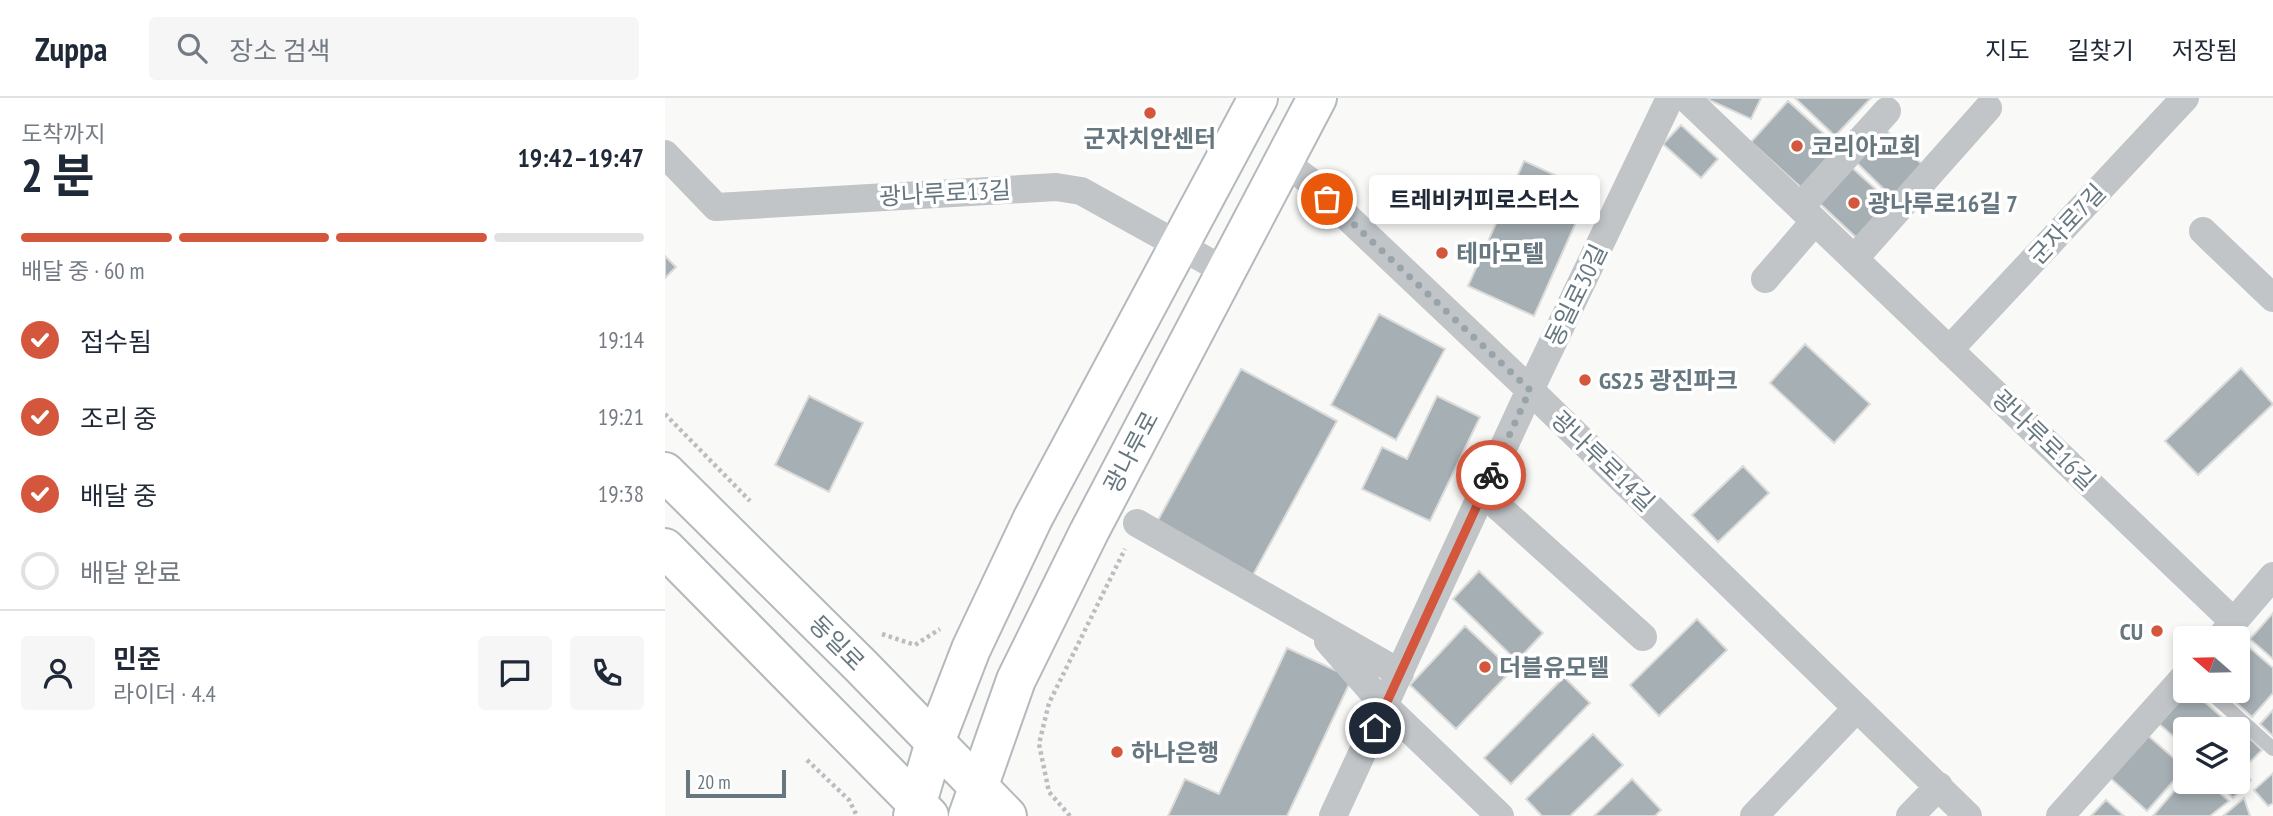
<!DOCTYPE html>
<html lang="ko">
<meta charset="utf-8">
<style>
body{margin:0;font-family:"PT Sans Narrow","Noto Sans KR",sans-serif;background:#f6f6f7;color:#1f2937;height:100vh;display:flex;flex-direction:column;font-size:26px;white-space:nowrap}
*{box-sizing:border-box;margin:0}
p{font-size:23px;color:#747a83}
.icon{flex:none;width:38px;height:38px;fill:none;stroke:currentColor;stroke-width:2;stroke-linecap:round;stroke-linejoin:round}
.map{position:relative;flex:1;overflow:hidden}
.sheet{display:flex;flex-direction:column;background:#fff;width:665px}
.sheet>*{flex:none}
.needle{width:46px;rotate:290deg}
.buttons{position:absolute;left:1508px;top:528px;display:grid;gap:14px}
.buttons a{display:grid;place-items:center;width:77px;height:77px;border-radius:7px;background:#fff;box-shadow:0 4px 10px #0003;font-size:35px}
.scale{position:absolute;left:21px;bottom:18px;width:100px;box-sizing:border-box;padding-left:7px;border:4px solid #667780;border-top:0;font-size:19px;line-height:24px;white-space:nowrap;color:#667780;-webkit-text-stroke:5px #fff;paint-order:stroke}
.pin{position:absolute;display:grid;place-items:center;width:60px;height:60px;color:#fff;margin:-30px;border:4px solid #fff;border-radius:50%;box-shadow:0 2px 7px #0007}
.courier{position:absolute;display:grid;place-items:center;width:70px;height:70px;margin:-35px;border:5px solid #d4573d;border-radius:50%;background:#fff;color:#222;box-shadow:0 2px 9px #0007}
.bubble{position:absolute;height:49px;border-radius:7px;background:#fff;box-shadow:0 4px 10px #0003;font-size:23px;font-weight:700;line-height:49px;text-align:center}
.overview em{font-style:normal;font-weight:700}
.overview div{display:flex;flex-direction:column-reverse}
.overview{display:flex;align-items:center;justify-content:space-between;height:119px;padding:0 21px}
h1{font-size:46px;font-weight:700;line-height:52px}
.bar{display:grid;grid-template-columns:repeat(4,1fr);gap:10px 7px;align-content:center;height:84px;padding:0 21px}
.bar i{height:9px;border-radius:5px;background:#e0e1e3}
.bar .on{background:#d4573d}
.bar p{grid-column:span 4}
.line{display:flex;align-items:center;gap:18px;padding:0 21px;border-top:2px solid #e0e1e3}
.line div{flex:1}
.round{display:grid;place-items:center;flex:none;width:74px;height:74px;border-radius:7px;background:#f6f6f7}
ol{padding:0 21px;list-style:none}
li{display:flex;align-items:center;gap:21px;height:77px}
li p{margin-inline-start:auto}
li .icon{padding:7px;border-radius:50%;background:#d4573d;color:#fff;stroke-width:4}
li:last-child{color:#747a83}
li i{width:38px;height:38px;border:4px solid #e0e1e3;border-radius:50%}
header{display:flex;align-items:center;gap:42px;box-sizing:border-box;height:98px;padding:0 35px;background:#fff;border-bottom:2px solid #e0e1e3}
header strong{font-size:33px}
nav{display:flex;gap:38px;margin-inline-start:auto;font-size:24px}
.search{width:490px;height:63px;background:#f6f6f7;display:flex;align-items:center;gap:18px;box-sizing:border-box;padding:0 24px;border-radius:7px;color:#747a83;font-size:26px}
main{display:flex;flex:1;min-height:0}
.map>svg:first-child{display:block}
.building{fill:#a6afb4;stroke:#dbdbda;stroke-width:2}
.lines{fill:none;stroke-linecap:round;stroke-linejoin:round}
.secondary-casing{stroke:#b3b9bd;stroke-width:42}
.primary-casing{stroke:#b2b8bb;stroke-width:42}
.path{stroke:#bbbec0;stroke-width:4.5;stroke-dasharray:3.5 3.5;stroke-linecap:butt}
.service{stroke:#c1c5c8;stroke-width:14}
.minor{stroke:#c1c5c8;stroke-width:28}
.secondary{stroke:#fff;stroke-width:38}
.primary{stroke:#fff;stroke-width:38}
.done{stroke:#99a4aa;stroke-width:7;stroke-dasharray:0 12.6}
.route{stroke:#d4573d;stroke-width:9}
.poi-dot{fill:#d4573d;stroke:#fff;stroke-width:2.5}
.labels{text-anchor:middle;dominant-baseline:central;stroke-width:7;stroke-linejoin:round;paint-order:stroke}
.poi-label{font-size:24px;font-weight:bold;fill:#667780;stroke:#fff;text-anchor:start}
.street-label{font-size:24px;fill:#667780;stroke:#fff}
</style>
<header>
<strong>Zuppa</strong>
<div class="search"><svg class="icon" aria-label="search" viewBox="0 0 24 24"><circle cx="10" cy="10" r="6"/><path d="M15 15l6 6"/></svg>장소 검색</div>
<nav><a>지도</a><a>길찾기</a><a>저장됨</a></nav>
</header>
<main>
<section class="sheet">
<div class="overview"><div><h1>2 분</h1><p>도착까지</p></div><em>19:42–19:47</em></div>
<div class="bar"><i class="on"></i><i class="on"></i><i class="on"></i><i></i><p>배달 중 · 60 m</p></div>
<ol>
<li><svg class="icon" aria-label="check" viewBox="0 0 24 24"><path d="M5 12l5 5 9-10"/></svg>접수됨<p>19:14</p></li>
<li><svg class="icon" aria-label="check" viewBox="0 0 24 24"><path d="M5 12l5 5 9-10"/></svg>조리 중<p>19:21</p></li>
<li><svg class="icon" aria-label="check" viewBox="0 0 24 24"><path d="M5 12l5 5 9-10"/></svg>배달 중<p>19:38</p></li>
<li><i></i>배달 완료</li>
</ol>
<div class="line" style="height:126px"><a class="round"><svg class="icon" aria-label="person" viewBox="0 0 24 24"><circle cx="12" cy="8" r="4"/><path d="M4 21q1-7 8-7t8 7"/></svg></a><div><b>민준</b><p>라이더 · 4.4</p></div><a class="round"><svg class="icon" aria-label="chat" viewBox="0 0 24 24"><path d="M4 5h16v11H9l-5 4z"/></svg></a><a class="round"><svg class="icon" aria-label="phone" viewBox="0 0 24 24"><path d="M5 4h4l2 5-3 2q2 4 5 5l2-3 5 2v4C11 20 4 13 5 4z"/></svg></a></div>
</section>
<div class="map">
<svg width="1608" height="718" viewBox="0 0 1608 718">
<rect width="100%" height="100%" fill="#f9f9f8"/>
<path class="building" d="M1040 0H1096L1086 21Z
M1130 0H1206L1170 38Z
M1123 3 1178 53 1141 94 1086 44Z
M1016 27 1053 61 1036 80 998 46Z
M1219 30 1263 72 1232 104 1189 62Z
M859 63 925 93 869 218 803 188Z
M1182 65 1229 108 1196 144 1150 101Z
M0 158 11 169 0 180Z
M714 216 780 251 731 342 666 307Z
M1140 246 1205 306 1169 345 1105 285Z
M1576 270 1608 306 1533 377 1500 343Z
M576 271 672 323 588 477 492 424Z
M144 298 198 325 164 394 110 367Z
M772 298 815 319 765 423 697 391 717 349 742 361Z
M1078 368 1104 395 1053 444 1027 417Z
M814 473 878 535 852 563 788 501Z
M1608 515V561L1585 541Z
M1032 521 1062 552 994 618 965 587Z
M800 528 847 572 791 631 745 587Z
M1570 537 1608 570V595L1587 619 1558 593H1573V541H1567Z
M622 550 687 580 622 718H503L520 681 554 696Z
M899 579 925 605 846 686 819 660Z
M1521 593H1527L1566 627 1562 632H1521V649L1493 625Z
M1608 612V638L1595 626Z
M1572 628 1597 652 1576 673 1586 682 1568 700 1551 684H1573V632H1569Z
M1480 635 1520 670 1482 713 1443 678Z
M928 636 958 667 905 718H877L861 701Z
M1608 675V705L1603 708 1589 692Z
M1521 679V684H1542L1564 703 1545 718H1488Z
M967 681 996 712 990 718H929Z
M1579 700 1585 718H1558Z
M1441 702 1459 718H1426Z"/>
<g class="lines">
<g class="secondary-casing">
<path id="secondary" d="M248 718 270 644 306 551 368 420 593 0
M303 718 351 582 424 434 652 0"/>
</g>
<g class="primary-casing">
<path id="primary" d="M0 374 196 568 342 718
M0 450 264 718"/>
</g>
<path class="path" d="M0 316 85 403
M217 536 250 547 275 531
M142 662 184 702 192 718
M405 718 384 694 374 646 384 605 460 451"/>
<path class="service" d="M1544 593 1608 651"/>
<path class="minor" d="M1021 0 1569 524
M0 56 51 109 391 89 416 93 562 174
M619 64 642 81 865 292 1303 718
M1135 109 1222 13
M1538 133 1608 200
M1189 161 1323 10
M1100 181 1150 123
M1284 252 1520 0
M818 395 978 539
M472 425 735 575
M1554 541 1608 478
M663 543 720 608 835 718
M668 718 865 292 1005 0
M1089 718 1192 610
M1245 718 1274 688
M1395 718 1521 577"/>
<use href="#secondary" class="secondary"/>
<use href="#primary" class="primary"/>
</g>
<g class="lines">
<path class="done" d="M662 101 865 292 826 377"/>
<path class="route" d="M710 630 826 377"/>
</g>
<g class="poi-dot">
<circle cx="485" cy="15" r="7"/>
<circle cx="1132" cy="48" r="7"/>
<circle cx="1189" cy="105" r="7"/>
<circle cx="777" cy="155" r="7"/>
<circle cx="920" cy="282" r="7"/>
<circle cx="1492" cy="533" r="7"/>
<circle cx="820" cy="569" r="7"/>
<circle cx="452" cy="654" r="7"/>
</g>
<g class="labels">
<g class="poi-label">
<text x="485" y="40" text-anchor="middle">군자치안센터</text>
<text x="1146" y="48">코리아교회</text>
<text x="1203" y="105">광나루로16길 7</text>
<text x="791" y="155">테마모텔</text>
<text x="934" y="282">GS25 광진파크</text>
<text x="1478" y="533" text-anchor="end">CU</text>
<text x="834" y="569">더블유모텔</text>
<text x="466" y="654">하나은행</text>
</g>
<g class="street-label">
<text transform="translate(280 95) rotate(-3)">광나루로13길</text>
<text transform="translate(1402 126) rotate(-47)">군자로7길</text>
<text transform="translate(911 197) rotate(-64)">동일로30길</text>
<text transform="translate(1379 342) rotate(44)">광나루로16길</text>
<text transform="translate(466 354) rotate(-62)">광나루로</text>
<text transform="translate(938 363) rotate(44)">광나루로14길</text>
<text transform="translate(172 545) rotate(45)">동일로</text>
</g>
</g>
</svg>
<div class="buttons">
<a><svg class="needle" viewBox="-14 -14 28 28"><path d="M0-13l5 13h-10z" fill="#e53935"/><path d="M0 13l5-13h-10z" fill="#747a83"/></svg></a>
<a><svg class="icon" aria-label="layers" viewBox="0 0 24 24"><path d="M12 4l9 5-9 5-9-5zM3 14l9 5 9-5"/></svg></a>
</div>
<div class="scale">20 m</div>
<div class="pin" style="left:662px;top:101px;background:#ea580c"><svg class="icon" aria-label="bag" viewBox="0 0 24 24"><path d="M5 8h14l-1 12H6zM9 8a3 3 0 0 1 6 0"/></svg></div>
<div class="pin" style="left:710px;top:630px;background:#1f2937"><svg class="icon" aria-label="home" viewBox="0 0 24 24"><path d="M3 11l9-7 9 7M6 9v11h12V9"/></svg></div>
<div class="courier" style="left:826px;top:377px"><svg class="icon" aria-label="bike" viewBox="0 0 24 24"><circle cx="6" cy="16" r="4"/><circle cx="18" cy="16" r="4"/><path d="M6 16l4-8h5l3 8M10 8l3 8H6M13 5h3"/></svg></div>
<div class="bubble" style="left:704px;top:77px;width:231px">트레비커피로스터스</div>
</div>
</main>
